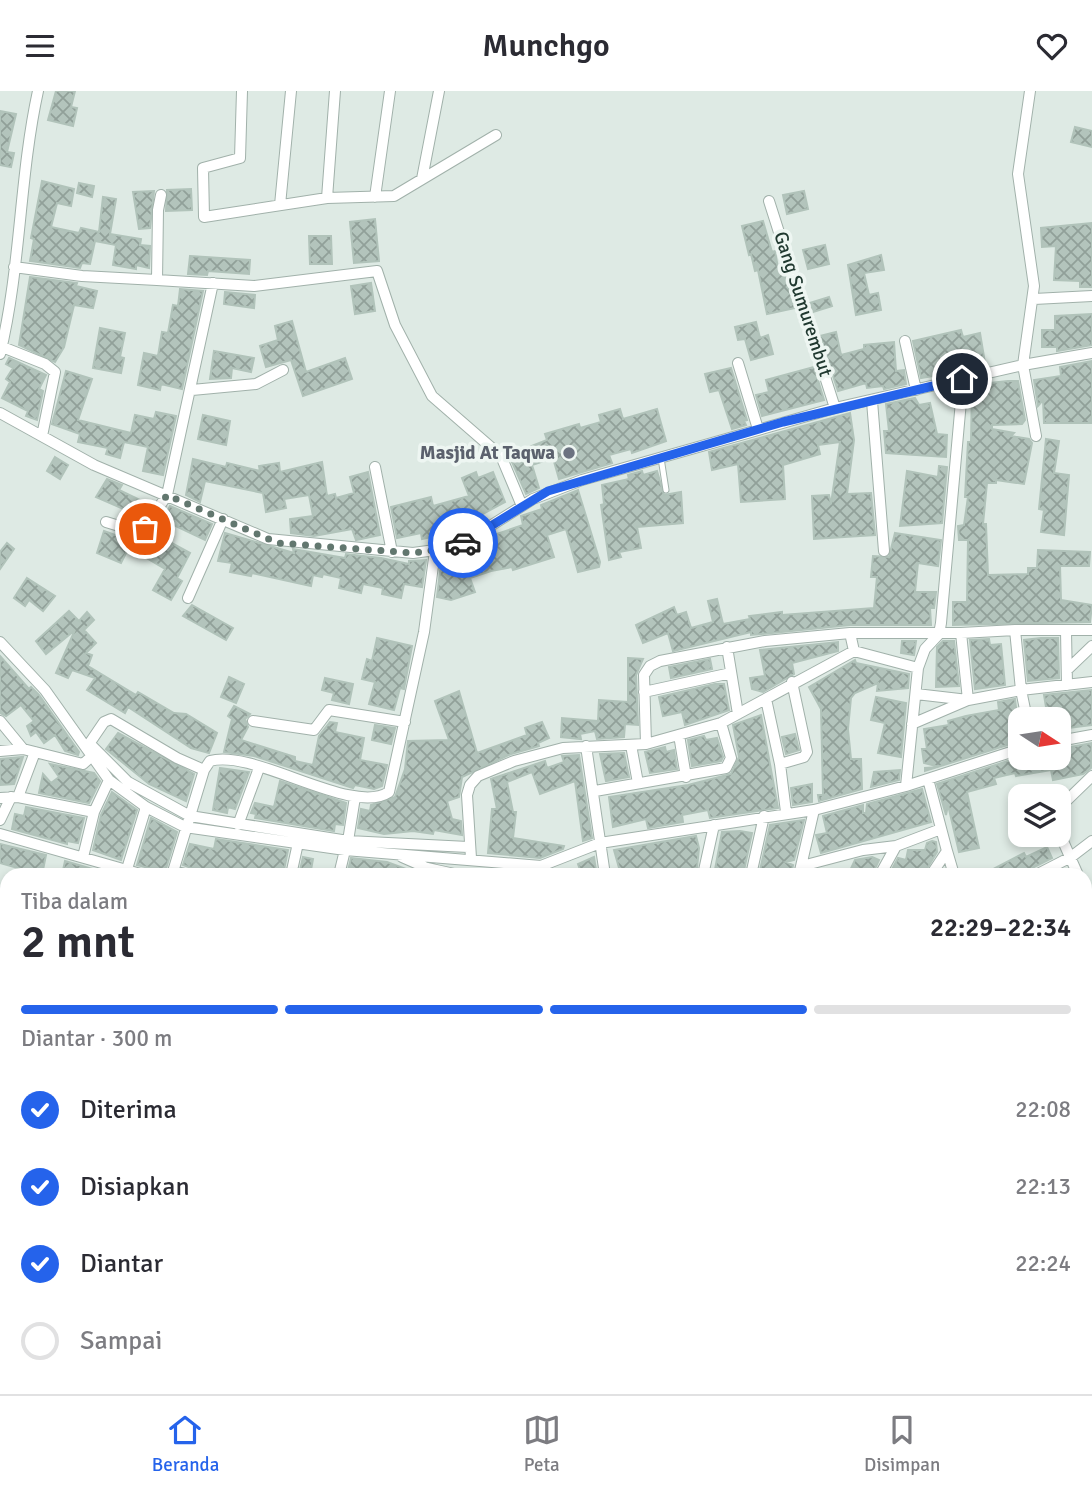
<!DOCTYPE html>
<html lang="id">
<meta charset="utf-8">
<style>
body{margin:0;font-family:Signika,sans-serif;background:#f2f2f3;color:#2b2b33;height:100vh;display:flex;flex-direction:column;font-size:26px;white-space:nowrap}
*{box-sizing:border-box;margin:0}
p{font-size:23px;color:#7c7c81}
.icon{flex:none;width:38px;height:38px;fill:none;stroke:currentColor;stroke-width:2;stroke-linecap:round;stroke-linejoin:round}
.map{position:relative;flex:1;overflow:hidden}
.panel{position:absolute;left:0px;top:777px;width:1092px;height:527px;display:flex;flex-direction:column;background:#fff;border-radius:21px 21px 0 0;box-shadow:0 4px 10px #0003}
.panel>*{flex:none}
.needle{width:46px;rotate:102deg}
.controls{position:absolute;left:1008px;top:616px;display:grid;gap:14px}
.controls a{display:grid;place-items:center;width:63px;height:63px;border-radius:14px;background:#fff;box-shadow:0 4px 10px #0003;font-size:35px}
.pin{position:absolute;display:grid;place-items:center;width:60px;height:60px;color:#fff;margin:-30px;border:4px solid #fff;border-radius:50%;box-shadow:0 2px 7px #0007}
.courier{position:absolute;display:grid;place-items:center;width:70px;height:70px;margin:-35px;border:5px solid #2563eb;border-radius:50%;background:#fff;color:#222;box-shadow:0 2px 9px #0007}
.headline em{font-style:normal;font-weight:600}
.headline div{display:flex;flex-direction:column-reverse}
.headline{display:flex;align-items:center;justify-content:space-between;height:119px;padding:0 21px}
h1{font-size:46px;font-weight:600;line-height:52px}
.bar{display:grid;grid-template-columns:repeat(4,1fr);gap:10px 7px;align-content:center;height:84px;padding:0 21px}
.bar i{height:9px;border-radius:5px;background:#e1e1e2}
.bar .on{background:#2563eb}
.bar p{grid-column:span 4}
ol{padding:0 21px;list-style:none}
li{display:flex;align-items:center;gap:21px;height:77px}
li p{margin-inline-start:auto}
li .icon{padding:7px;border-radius:50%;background:#2563eb;color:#fff;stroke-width:4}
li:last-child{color:#7c7c81}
li i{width:38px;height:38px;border:4px solid #e1e1e2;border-radius:50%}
header{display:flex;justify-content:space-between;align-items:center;height:91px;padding:0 21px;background:#fff;font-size:32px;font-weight:600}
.tabs{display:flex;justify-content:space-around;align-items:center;height:98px;border-top:2px solid #e1e1e2;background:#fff;font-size:19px;color:#7c7c81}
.tabs a{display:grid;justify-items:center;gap:4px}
.tabs .on{color:#2563eb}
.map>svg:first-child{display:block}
.building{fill:url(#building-cross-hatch);stroke:#b1c3ba;stroke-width:2}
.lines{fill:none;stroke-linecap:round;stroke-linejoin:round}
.lane-casing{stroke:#a1b1aa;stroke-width:7}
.street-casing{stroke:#a1b1aa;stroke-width:12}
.lane{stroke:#fff;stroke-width:5}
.street{stroke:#fff;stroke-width:10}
.done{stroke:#62776f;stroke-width:7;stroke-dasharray:0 12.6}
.route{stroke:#2563eb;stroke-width:9}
.worship-dot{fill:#6b7280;stroke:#eef6f2;stroke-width:2.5}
.labels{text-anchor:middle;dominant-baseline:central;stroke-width:7;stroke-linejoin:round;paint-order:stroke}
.street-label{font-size:19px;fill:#203930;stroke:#eef6f2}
.worship-label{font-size:19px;font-weight:bold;fill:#5b616d;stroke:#eef6f2;text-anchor:end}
</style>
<header><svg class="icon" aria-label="menu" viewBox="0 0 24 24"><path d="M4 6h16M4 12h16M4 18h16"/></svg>Munchgo<svg class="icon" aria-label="heart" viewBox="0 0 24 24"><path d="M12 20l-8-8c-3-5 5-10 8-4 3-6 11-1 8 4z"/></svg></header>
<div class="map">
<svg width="1092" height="1303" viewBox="0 0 1092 1303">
<defs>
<pattern id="building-cross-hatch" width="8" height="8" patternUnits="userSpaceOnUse" patternTransform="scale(1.75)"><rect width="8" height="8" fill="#b3c4bc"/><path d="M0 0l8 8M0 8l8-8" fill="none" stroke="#91a099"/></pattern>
</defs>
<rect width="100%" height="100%" fill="#deeae4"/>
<path class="building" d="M56 0H75L71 16 77 17 73 35 48 29Z
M0 20 16 23 7 61 14 62 11 76 0 74Z
M1075 36 1092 40V56L1071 51Z
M42 90 74 98 71 115 57 112 51 136 79 142 81 137 99 141 103 106 116 108 110 143 141 148 140 154 150 155 149 177 136 174V178L113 174 116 154 95 150 90 173 82 172 80 177 30 170 34 148 31 147Z
M79 92 94 95 92 106 77 102Z
M191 98 192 119 166 120 167 99Z
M154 100 150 137 139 138 133 101Z
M804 100 808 118 787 123 783 104Z
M375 128 379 170 354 172 350 131Z
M763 130 772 161 775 160 778 177 782 176 795 217 767 223 758 179 755 180 751 163 749 164 742 135Z
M1092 132V196H1080V190L1054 189 1056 155 1042 156 1041 137Z
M309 145H331L332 173H310Z
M825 154 829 173 808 178 803 159Z
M881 164 884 179 864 182 869 204 878 202 881 219 856 224 848 174Z
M190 165 250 169 249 183 208 180 207 184 188 183Z
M30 186 77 192 76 195 97 200 93 217 74 214 64 256 55 271 19 254Z
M371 192 375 220 355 223 351 195Z
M180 198 203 200 182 298 161 293 160 299 138 294 144 262 158 265 162 241 168 242 173 214 178 215Z
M225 201 255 204 254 217 224 213Z
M829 206 832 215 813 221 810 212Z
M1092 223V254L1057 260V256H1042V239H1055V225Z
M292 230 306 281 345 267 352 288 303 305 291 269 266 276 260 255 278 249 275 235Z
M756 231 760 247 768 244 773 263 751 269 745 248 738 249 735 236Z
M100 237 125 242 120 266 124 267 121 282 93 277Z
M961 239 963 246 980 242 985 272 968 275 967 279 921 287 913 250Z
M836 241 841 264 864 258V254L894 251 896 280 904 279 906 293 884 298 883 295 867 297 866 292 838 300 820 245Z
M214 260 254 267 251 281 232 277 231 287 210 288Z
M9 267 46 284 39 298 43 300 37 329 26 325 28 320 2 307 10 291 6 288 13 277 6 273Z
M1092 270V332H1044L1043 309 1038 315 1034 289 1061 285 1060 276Z
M814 276 824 309 762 325 756 304 769 301 766 289Z
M731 277 747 329 744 330 746 334 732 338 719 299 710 301 705 283Z
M66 280 92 288 78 329 131 342 135 324 154 328 156 321 176 325 163 384 143 380 148 356 124 351 120 367 106 363 108 357 78 351 80 343 52 333Z
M1008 290H1018L1025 329 1022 333 992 334V338L1014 342 1011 345 1029 348 1032 352 1024 393 996 389V392H987L983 433H986L988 484 1028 483V477H1037L1038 459 1090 461 1089 475H1060L1061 509 1092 514 1090 531 953 534V511H967L968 449H959L958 435 964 434 968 406H965L968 351H971L972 294Z
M915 307 919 314 930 312 937 343 947 344 946 366 886 362 884 340H889L886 313Z
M620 318 623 328 657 318 666 350 632 362 631 358 609 364 612 372 559 388 553 367 532 374 539 397 526 403 509 364 547 349 545 343 579 333 580 337 601 331 599 324Z
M850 322 854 349 847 403 871 402 875 444 814 448 812 405 829 404 831 413 840 351 818 354 820 363 783 374 785 408 741 411 738 373 712 379 709 361Z
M203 324 230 330 226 354 198 348Z
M1046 348 1059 350 1054 382 1069 384 1064 444 1041 441 1044 419 1039 418Z
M55 366 68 374 60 388 47 380Z
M193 368 226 376 227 372 260 380 259 375 279 372 280 381 322 371 327 405 335 403 336 407 354 402 350 386 368 381 380 444 356 449 352 438 314 445 291 442 290 428 313 425 309 404 284 408 286 417 266 421 263 402 205 390 200 411 186 404Z
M939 375 947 376 942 432 900 435 907 380 938 386Z
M642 380 643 384 657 380 664 404 681 401 683 432 637 436 641 457 619 461 621 466 609 469 601 414 604 413 602 394 629 388 628 384Z
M476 381 478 387 493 381 505 411 477 426 479 433 466 441 445 446V443L422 448 421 442 397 447 391 416 431 406 433 415 469 405 462 387Z
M107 388 122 394 119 399 142 410 135 423 96 406Z
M578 399 600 471 599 476 578 481 566 438 547 444 554 466 513 479 512 476 491 480 470 487 475 501 451 509 437 506 441 472 470 477 465 461 488 446 523 434 521 425 542 418 541 414Z
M170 415 212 433 205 449 163 429Z
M104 440 132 450 121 472 97 462Z
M225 442 294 462 293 458 345 467 346 463 381 467 409 473V470L426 469 422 496 404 493 401 507 382 503 383 497 363 493 361 502 339 497 341 487 323 483 322 486 313 484 311 495 252 482 251 485 230 481 232 472 218 470Z
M895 442 941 449 938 475 918 472 915 501H936L934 517H930L931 534H850L751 544V541L673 560 668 542 643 552 636 534 674 516 677 524 686 521 691 537 713 531 708 510 717 508 723 533 750 528 749 525 782 521V524L874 517 877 486H871L873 465 889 466Z
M155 443 190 462 177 487 182 490 171 509 153 499 165 478 143 465Z
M7 452 14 458 0 478V461Z
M27 487 55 505 43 520 29 509 25 515 14 507Z
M192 514 233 537 226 549 183 525Z
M69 520 79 530 87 521 94 529 84 539 96 552 86 562 92 564 88 575 136 604 138 601 174 622 186 623 217 642 209 662 191 657 128 616 125 622 87 599 95 587 72 579 68 587 56 582 75 539 46 563 36 550Z
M377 547 412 555 404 598 400 597 394 619 369 613 375 591 362 588 367 568 372 570Z
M1041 547H1058L1059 587 1028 590 1024 549Z
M989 548 990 554 1001 553 1005 594 975 598 970 549Z
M902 550H916L914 564 901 562Z
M943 550H954L959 595 936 596 937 556Z
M838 551V560L792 572 794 583 763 601 752 598 750 587 765 585 760 559Z
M0 565 29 598 31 596 39 604 79 661 78 664 65 660 55 644 44 652 36 641 31 645 27 635 34 630 21 614 6 625 0 622Z
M628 567 643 568 636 584 638 634 625 633 624 646 597 648 595 640 580 643 581 648 561 646 562 627 598 630 599 609 628 611Z
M710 568 712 578 671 587 669 576Z
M855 569 856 572 909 583 908 597 877 600 878 592 855 602 851 607 848 638 851 668H861L862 698 819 710 818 704H823L821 618 809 596Z
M229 586 244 593 236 612 221 606Z
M325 587 353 593 349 613 332 609 334 602 322 599Z
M715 593H724L729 619 685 634 682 621 663 625 659 606Z
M1092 599V634L1059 638V628H1048L1044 604Z
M459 600 477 662 527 644 525 637 542 631 549 647 538 652 539 655 511 663 462 686 459 706 447 710 452 728 461 730 462 744 434 739 433 743 413 740 384 743 358 737 361 718 370 720 371 714 395 706 405 678 408 650 449 649 435 610Z
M876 606 906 612 901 666 878 662 885 632 871 629Z
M1015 608 1020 650 925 680V677L940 676 924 672 922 658H927L924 638 949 634 948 630 966 625 999 619 998 611Z
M234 615 250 623 245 628 248 636 241 649 295 666V670L313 674 319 645 330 631 337 632 335 641 364 647 360 669 387 674 382 695 374 698 355 694 353 697 254 665 224 661 232 628 228 625Z
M761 624 778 717 710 727 708 719 682 724 683 731 648 737 646 728 613 736 609 706 688 694 731 683 739 666 733 634Z
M375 634 395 637 391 653 372 649Z
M118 642 194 683 186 710 149 693 106 658Z
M795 643 799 659 786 663 782 646Z
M704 645 706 649 717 647 723 666 721 670 692 675 688 649Z
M1092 652 1091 677 1083 683 1053 689 1051 679 1016 685 1015 682 994 687 996 693 967 701 979 757 959 761 948 714 946 724 937 693 1020 666 1059 667V658Z
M665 656 666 661 674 659 677 678 650 682 645 661Z
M624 662 629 686 606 690 600 663Z
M579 664 592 747 583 750 575 690 540 703 532 681 507 691 513 721H516L513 747 564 755 563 758 540 767 488 762 492 718H497L491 688 545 670 547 677 564 671 562 665Z
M23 666 14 693 0 694V668Z
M50 673 94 682 100 690 89 712 39 702 43 683 51 692 59 686Z
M220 677 249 681 235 718 228 716 227 722 213 719Z
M900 679 899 689 871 696 874 681Z
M280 690 346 712 343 734 335 733 334 740 255 727 256 723 251 722 255 712 274 716Z
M812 693V711L793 714 791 697Z
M922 698 931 731 821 762 816 744 827 742 823 725 863 714V722H866L867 713Z
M112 701 137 719 121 769 93 759 101 724Z
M26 716 84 727 78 752 67 750V753L12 738 15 723 24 725Z
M151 727 177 741 165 781 137 774Z
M804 729 794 769 786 771 793 774 791 784H759L770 734Z
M740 740 752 742 743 784H714L722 741Z
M696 745 699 757 697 777 683 780 684 784H621L614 759Z
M216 748 288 759 283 784H197L194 778 183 774 190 753 214 758Z
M932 750 936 751 937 761 923 784H889L898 767 906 769 908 759H925L927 752Z
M0 753 46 764 42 784 0 772Z
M1047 756 1052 767 1032 777 1028 784H982L1024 762 1026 766Z
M303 766 313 768 311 779 308 778 307 784H299Z
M594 766 596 779 582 784 578 773Z
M872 766 879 769 872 784H848L855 769Z
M351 767 387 771 422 784 362 781 361 784H347Z
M65 770 103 781V784H62Z"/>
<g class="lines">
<g class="lane-casing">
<path id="lane" d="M661 367 666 399
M1085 1036 1092 1040"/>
</g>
<g class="street-casing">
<path id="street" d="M242 0 240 67 203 77 204 126 327 107 394 105 496 44
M1030 0 1018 83 1034 195 1023 274 1036 345
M422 88 439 0
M161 104 158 119 157 189 254 195 377 180 395 234 432 305 501 365 522 415
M375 106 390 0
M327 107 335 0
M769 110 835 317
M280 114 291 0
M14 176 82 185 157 189
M1034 208 1092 205
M905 250 916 299
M0 255 45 273 55 281 42 345
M0 263C21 177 19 87 38 0
M738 272 758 338
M192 299 256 293 283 279
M872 310 884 460
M0 322 94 374 268 448 413 462 450 457 465 451 533 408 582 389 835 317 1023 274 1092 262
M375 376 392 461
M106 431 142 442 167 404 213 192
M188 507 223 428
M1015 539H1092
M1066 540 1067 594
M850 542H961
M0 551 45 599 109 689 146 716 185 736 345 759 541 775 600 752 814 719 906 695 1020 658
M727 556 738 623
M1067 579 1092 555
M644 601 731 582
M766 608 780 673 786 721
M1027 628 1021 599 1092 591
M0 630 23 658
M253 630 314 639 329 619 405 631
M912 633 968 609 961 542 1015 539 1021 599 968 609 916 603
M679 644 686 686
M1059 650 1092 644
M90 653 128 691 190 725 348 750 468 756
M646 653 644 584 650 575 660 570 765 550 850 542 854 560
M631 654 638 692
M586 655 605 784
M87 656 104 631 111 628 177 667 204 679
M0 660 23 658 83 673 92 665
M780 673 804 666 807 661 792 591
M928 688 947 760 931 784
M906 695 918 577 925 558 939 543 941 532 963 288
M595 700 726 677 731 667 721 632
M18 706 35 661
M0 707 18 706 94 721
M1059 717 1092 685
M0 729 11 706
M238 734 259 677
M1059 741 1078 784
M0 743 144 784
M348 750 355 706
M947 760 954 784
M83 766 94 721 109 689
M402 766 427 777 459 784
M471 767 467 704 470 694 478 685 514 670 563 657 646 653 721 632 854 560 918 577
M802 775 863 759 896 755
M127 778 146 716
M173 780 189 784
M172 784 204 679 210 670C254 657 352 726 389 701L424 541 435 460
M291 784 298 752
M339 784 345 759
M703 784 714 734
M751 784 764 725
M799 784 814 719
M880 784 896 755 941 738
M1036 784 1071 766 1092 750
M1085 802 1092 822
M1085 860 1092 855
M0 883 7 884
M0 948H7
M1085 1148 1092 1151
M0 1216H7
M0 1284H7
M103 1303 104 1297
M146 1303 148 1297
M748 1303 749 1297
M793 1303 794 1297"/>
</g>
<use href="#lane" class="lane"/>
<use href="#street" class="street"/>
</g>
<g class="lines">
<path class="done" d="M145 438 167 404 278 452 413 462 450 457 463 452"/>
<path class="route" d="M463 452 548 400 783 331 962 288"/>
</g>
<circle class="worship-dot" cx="569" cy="362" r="7"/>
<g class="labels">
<g class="street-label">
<text transform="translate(803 213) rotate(72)">Gang Sumurembut</text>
</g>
<g class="worship-label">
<text x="555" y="362">Masjid At Taqwa</text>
</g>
</g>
</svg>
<div class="controls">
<a><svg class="needle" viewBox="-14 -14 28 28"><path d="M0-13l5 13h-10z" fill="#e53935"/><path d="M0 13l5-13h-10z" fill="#7c7c81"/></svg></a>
<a><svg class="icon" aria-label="layers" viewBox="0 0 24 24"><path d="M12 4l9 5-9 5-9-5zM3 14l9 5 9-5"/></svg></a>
</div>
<div class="pin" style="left:145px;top:438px;background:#ea580c"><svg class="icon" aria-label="bag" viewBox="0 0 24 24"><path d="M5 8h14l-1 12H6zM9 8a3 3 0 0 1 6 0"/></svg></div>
<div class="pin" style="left:962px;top:288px;background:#1f2937"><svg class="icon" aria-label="home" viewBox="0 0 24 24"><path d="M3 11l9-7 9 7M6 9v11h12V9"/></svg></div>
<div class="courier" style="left:463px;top:452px"><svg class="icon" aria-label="car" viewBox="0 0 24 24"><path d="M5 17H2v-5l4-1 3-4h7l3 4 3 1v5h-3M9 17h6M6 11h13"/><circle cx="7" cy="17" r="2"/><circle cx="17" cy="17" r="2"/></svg></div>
<section class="panel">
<div class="headline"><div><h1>2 mnt</h1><p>Tiba dalam</p></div><em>22:29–22:34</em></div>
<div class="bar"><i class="on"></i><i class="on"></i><i class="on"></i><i></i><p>Diantar · 300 m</p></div>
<ol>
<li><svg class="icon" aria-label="check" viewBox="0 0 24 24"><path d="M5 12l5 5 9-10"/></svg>Diterima<p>22:08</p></li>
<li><svg class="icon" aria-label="check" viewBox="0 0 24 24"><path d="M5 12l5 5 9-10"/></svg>Disiapkan<p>22:13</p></li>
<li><svg class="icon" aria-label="check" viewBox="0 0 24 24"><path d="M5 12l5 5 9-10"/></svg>Diantar<p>22:24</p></li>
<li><i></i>Sampai</li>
</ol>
</section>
</div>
<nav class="tabs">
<a class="on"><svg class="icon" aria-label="home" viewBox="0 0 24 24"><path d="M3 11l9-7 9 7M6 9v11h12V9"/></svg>Beranda</a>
<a><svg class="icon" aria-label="map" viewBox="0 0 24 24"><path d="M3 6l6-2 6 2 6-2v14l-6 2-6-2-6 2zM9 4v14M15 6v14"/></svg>Peta</a>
<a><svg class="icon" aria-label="saved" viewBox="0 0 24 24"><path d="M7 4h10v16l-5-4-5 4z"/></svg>Disimpan</a>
</nav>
